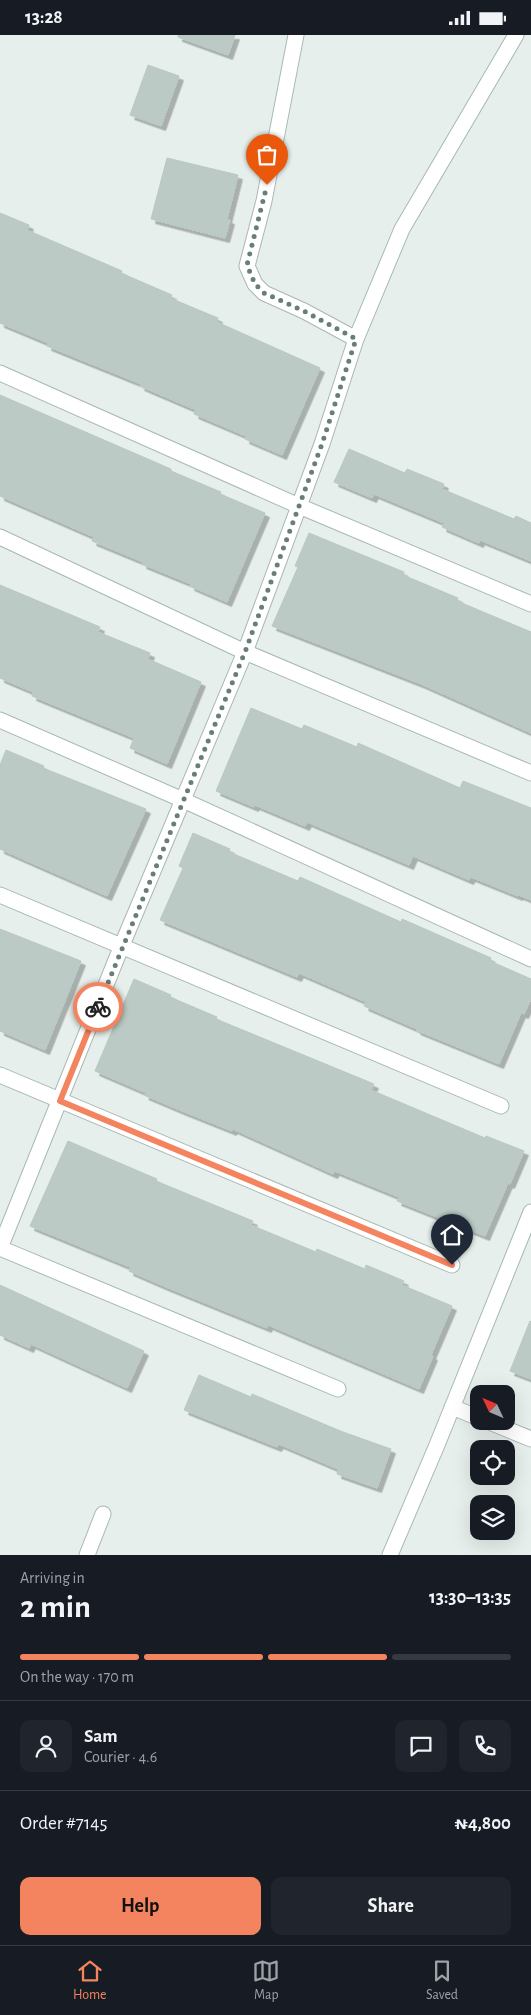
<!DOCTYPE html>
<meta charset="utf-8">
<style>
body{margin:0;font-family:"Alegreya Sans",sans-serif;background:#20242c;color:#f1f3f6;height:100vh;display:flex;flex-direction:column;font-size:19px;white-space:nowrap}
*{box-sizing:border-box;margin:0}
p{font-size:16px;color:#9ea1a6}
.icon{flex:none;width:28px;height:28px;fill:none;stroke:currentColor;stroke-width:2;stroke-linecap:round;stroke-linejoin:round}
.map{position:relative;height:1520px;overflow:hidden}
.sheet{display:flex;flex-direction:column;background:#171b24;flex:1}
.sheet>*{flex:none}
.needle{width:32px;rotate:314deg}
.tools{position:absolute;left:470px;top:1350px;display:grid;gap:10px}
.tools a{display:grid;place-items:center;width:45px;height:45px;border-radius:10px;background:#171b24;box-shadow:0 5px 20px #0002;font-size:25px}
.pin{position:absolute;display:grid;place-items:center;width:42px;height:42px;color:#fff;margin:-51px -21px;border-radius:50% 50% 50% 0;rotate:-45deg;box-shadow:0 0 5px #0007}
.pin .icon{rotate:45deg}
.courier{position:absolute;display:grid;place-items:center;width:50px;height:50px;margin:-25px;border:4px solid #f4845f;border-radius:50%;background:#fff;color:#222;box-shadow:0 1px 6px #0007}
.head em{font-style:normal;font-weight:700}
.head div{display:flex;flex-direction:column-reverse}
.head{display:flex;align-items:center;justify-content:space-between;height:85px;padding:0 20px}
h1{font-size:32px;font-weight:700;line-height:38px}
.bar{display:grid;grid-template-columns:repeat(4,1fr);gap:8px 5px;align-content:center;height:60px;padding:0 20px}
.bar i{height:6px;border-radius:4px;background:#363941}
.bar .on{background:#f4845f}
.bar p{grid-column:span 4}
.line{display:flex;align-items:center;gap:12px;padding:0 20px;border-top:1px solid #363941}
.line div{flex:1}
.round{display:grid;place-items:center;flex:none;width:52px;height:52px;border-radius:10px;background:#20242c}
.primary-button{display:flex;gap:10px;margin-top:auto;padding:10px 20px}
.primary-button a{flex:1;height:58px;border-radius:10px;background:#f4845f;color:#111;font-size:20px;font-weight:700;line-height:58px;text-align:center}
.primary-button a+a{background:#20242c;color:#f1f3f6}
.status{display:flex;justify-content:space-between;align-items:center;height:35px;padding:0 25px;background:#171b24;direction:ltr}
.status svg{height:14px;fill:currentColor}
.menu{display:flex;justify-content:space-around;align-items:center;height:70px;border-top:1px solid #363941;background:#171b24;font-size:14px;color:#9ea1a6}
.menu a{display:grid;justify-items:center;gap:2px}
.menu .on{color:#f4845f}
.map>svg:first-child{display:block}
.building{fill:#bbcac4;stroke:#b8c9c2;filter:url(#shadow)}
.lines{fill:none;stroke-linecap:round;stroke-linejoin:round}
.street-casing{stroke:#a8b8b2;stroke-width:17}
.street{stroke:#fff;stroke-width:15}
.done{stroke:#687f78;stroke-width:5;stroke-dasharray:0 9}
.route{stroke:#f4845f;stroke-width:6}
</style>
<div class="status"><b>13:28</b><svg viewBox="0 0 49 12"><path d="M0 12V9h3v3zM5 12V6h3v6zM10 12V3h3v9zM15 12V0h3v12zM26 1h20v11H26zM47 4h2v5h-2z"/></svg></div>
<div class="map">
<svg width="531" height="1520" viewBox="0 0 531 1520">
<defs>
<filter id="shadow"><feDropShadow dx="4.5" dy="4.5" stdDeviation="0" flood-color="#0004"/></filter>
</defs>
<rect width="100%" height="100%" fill="#e6efeb"/>
<path class="building" d="M178 0H235L228 20 178 2Z
M148 30 179 41 161 91 130 80Z
M167 123 238 140 227 184 230 185 225 203 151 184Z
M0 178 29 190 27 195 122 236 121 238 172 260 170 263 218 283 217 287 320 333 282 420 245 404 246 401 194 379 196 375 140 351 141 349 47 311 48 308 0 288Z
M0 360 171 434V436L221 457 220 459 265 478 227 567 190 551 191 549 142 529 143 527 92 506 94 502 0 461Z
M349 414 405 438 407 434 444 449 442 454 514 484 516 481 531 488V526L480 505 479 508 442 492 444 488 374 459 372 463 334 447Z
M309 498 404 537 403 540 458 563 457 566 531 597V698L421 649 272 591 298 532 295 531Z
M0 550 100 592 98 597 150 618 148 624 201 647 167 729 130 713 134 703 32 661 33 657 0 643Z
M251 673 302 694 304 690 357 712 358 708 460 753 463 746 531 773V865L519 860 518 861 471 842 469 845 413 821 409 830 307 787 305 791 255 770 254 772 216 756Z
M6 715 44 731 43 733 146 774 107 861 0 814V730Z
M193 798 230 814 229 817 298 846 300 842 401 887 402 884 491 923 490 926 531 944V964L524 979 521 978 499 1029 416 995 417 994 364 971 366 967 299 938 297 942 160 885 183 833 179 831Z
M0 894 81 926 45 1015 0 996Z
M134 944 171 960 170 962 217 982 216 984 374 1049 371 1055 485 1103 486 1101 524 1116 510 1149 508 1148 485 1201 397 1166 399 1162 335 1136 333 1139 233 1094 232 1096 182 1076 144 1060 146 1058 95 1036Z
M68 1106 157 1144 156 1146 253 1186 251 1190 316 1217 317 1214 365 1234 366 1230 404 1246 402 1250 452 1271 431 1320 433 1321 419 1354 268 1290 267 1293 166 1252 129 1236 130 1232 30 1191Z
M0 1250 144 1316 127 1353 31 1309 29 1313 0 1300Z
M530 1286 531 1287V1344L510 1336Z
M199 1340 251 1362 252 1359 343 1397 391 1414 377 1453 337 1439 338 1434 279 1409 277 1412 184 1375Z"/>
<g class="lines">
<g class="street-casing">
<path id="street" d="M296 0 264 166 247 231 255 249 264 258 304 276 356 304
M0 338 299 471 531 569
M0 502 245 617 531 738
M0 685 183 765 531 924
M0 860 501 1071
M0 1040 452 1230
M0 1213 122 910 245 617 322 409 356 304 402 194 516 0
M0 1213 338 1354
M452 1372 479 1383
M487 1386 531 1404
M87 1520 103 1479
M390 1520 437 1410 531 1177"/>
</g>
<use href="#street" class="street"/>
</g>
<g class="lines">
<path class="done" d="M98 972 245 617 322 409 356 304 304 276 264 258 255 249 247 230 267 150"/>
<path class="route" d="M98 972 60 1066 452 1230"/>
</g>
</svg>
<div class="tools">
<a><svg class="needle" viewBox="-14 -14 28 28"><path d="M0-13l5 13h-10z" fill="#e53935"/><path d="M0 13l5-13h-10z" fill="#9ea1a6"/></svg></a>
<a><svg class="icon" aria-label="locate" viewBox="0 0 24 24"><circle cx="12" cy="12" r="6"/><path d="M12 2v4M12 18v4M2 12h4M18 12h4"/></svg></a>
<a><svg class="icon" aria-label="layers" viewBox="0 0 24 24"><path d="M12 4l9 5-9 5-9-5zM3 14l9 5 9-5"/></svg></a>
</div>
<div class="pin" style="left:267px;top:150px;background:#ea580c"><svg class="icon" aria-label="bag" viewBox="0 0 24 24"><path d="M5 8h14l-1 12H6zM9 8a3 3 0 0 1 6 0"/></svg></div>
<div class="pin" style="left:452px;top:1230px;background:#1f2937"><svg class="icon" aria-label="home" viewBox="0 0 24 24"><path d="M3 11l9-7 9 7M6 9v11h12V9"/></svg></div>
<div class="courier" style="left:98px;top:972px"><svg class="icon" aria-label="bike" viewBox="0 0 24 24"><circle cx="6" cy="16" r="4"/><circle cx="18" cy="16" r="4"/><path d="M6 16l4-8h5l3 8M10 8l3 8H6M13 5h3"/></svg></div>
</div>
<section class="sheet">
<div class="head"><div><h1>2 min</h1><p>Arriving in</p></div><em>13:30–13:35</em></div>
<div class="bar"><i class="on"></i><i class="on"></i><i class="on"></i><i></i><p>On the way · 170 m</p></div>
<div class="line" style="height:90px"><a class="round"><svg class="icon" aria-label="person" viewBox="0 0 24 24"><circle cx="12" cy="8" r="4"/><path d="M4 21q1-7 8-7t8 7"/></svg></a><div><b>Sam</b><p>Courier · 4.6</p></div><a class="round"><svg class="icon" aria-label="chat" viewBox="0 0 24 24"><path d="M4 5h16v11H9l-5 4z"/></svg></a><a class="round"><svg class="icon" aria-label="phone" viewBox="0 0 24 24"><path d="M5 4h4l2 5-3 2q2 4 5 5l2-3 5 2v4C11 20 4 13 5 4z"/></svg></a></div>
<div class="line" style="height:65px"><div>Order #7145</div><b>₦4,800</b></div>
<div class="primary-button"><a>Help</a><a>Share</a></div>
</section>
<nav class="menu">
<a class="on"><svg class="icon" aria-label="home" viewBox="0 0 24 24"><path d="M3 11l9-7 9 7M6 9v11h12V9"/></svg>Home</a>
<a><svg class="icon" aria-label="map" viewBox="0 0 24 24"><path d="M3 6l6-2 6 2 6-2v14l-6 2-6-2-6 2zM9 4v14M15 6v14"/></svg>Map</a>
<a><svg class="icon" aria-label="saved" viewBox="0 0 24 24"><path d="M7 4h10v16l-5-4-5 4z"/></svg>Saved</a>
</nav>
